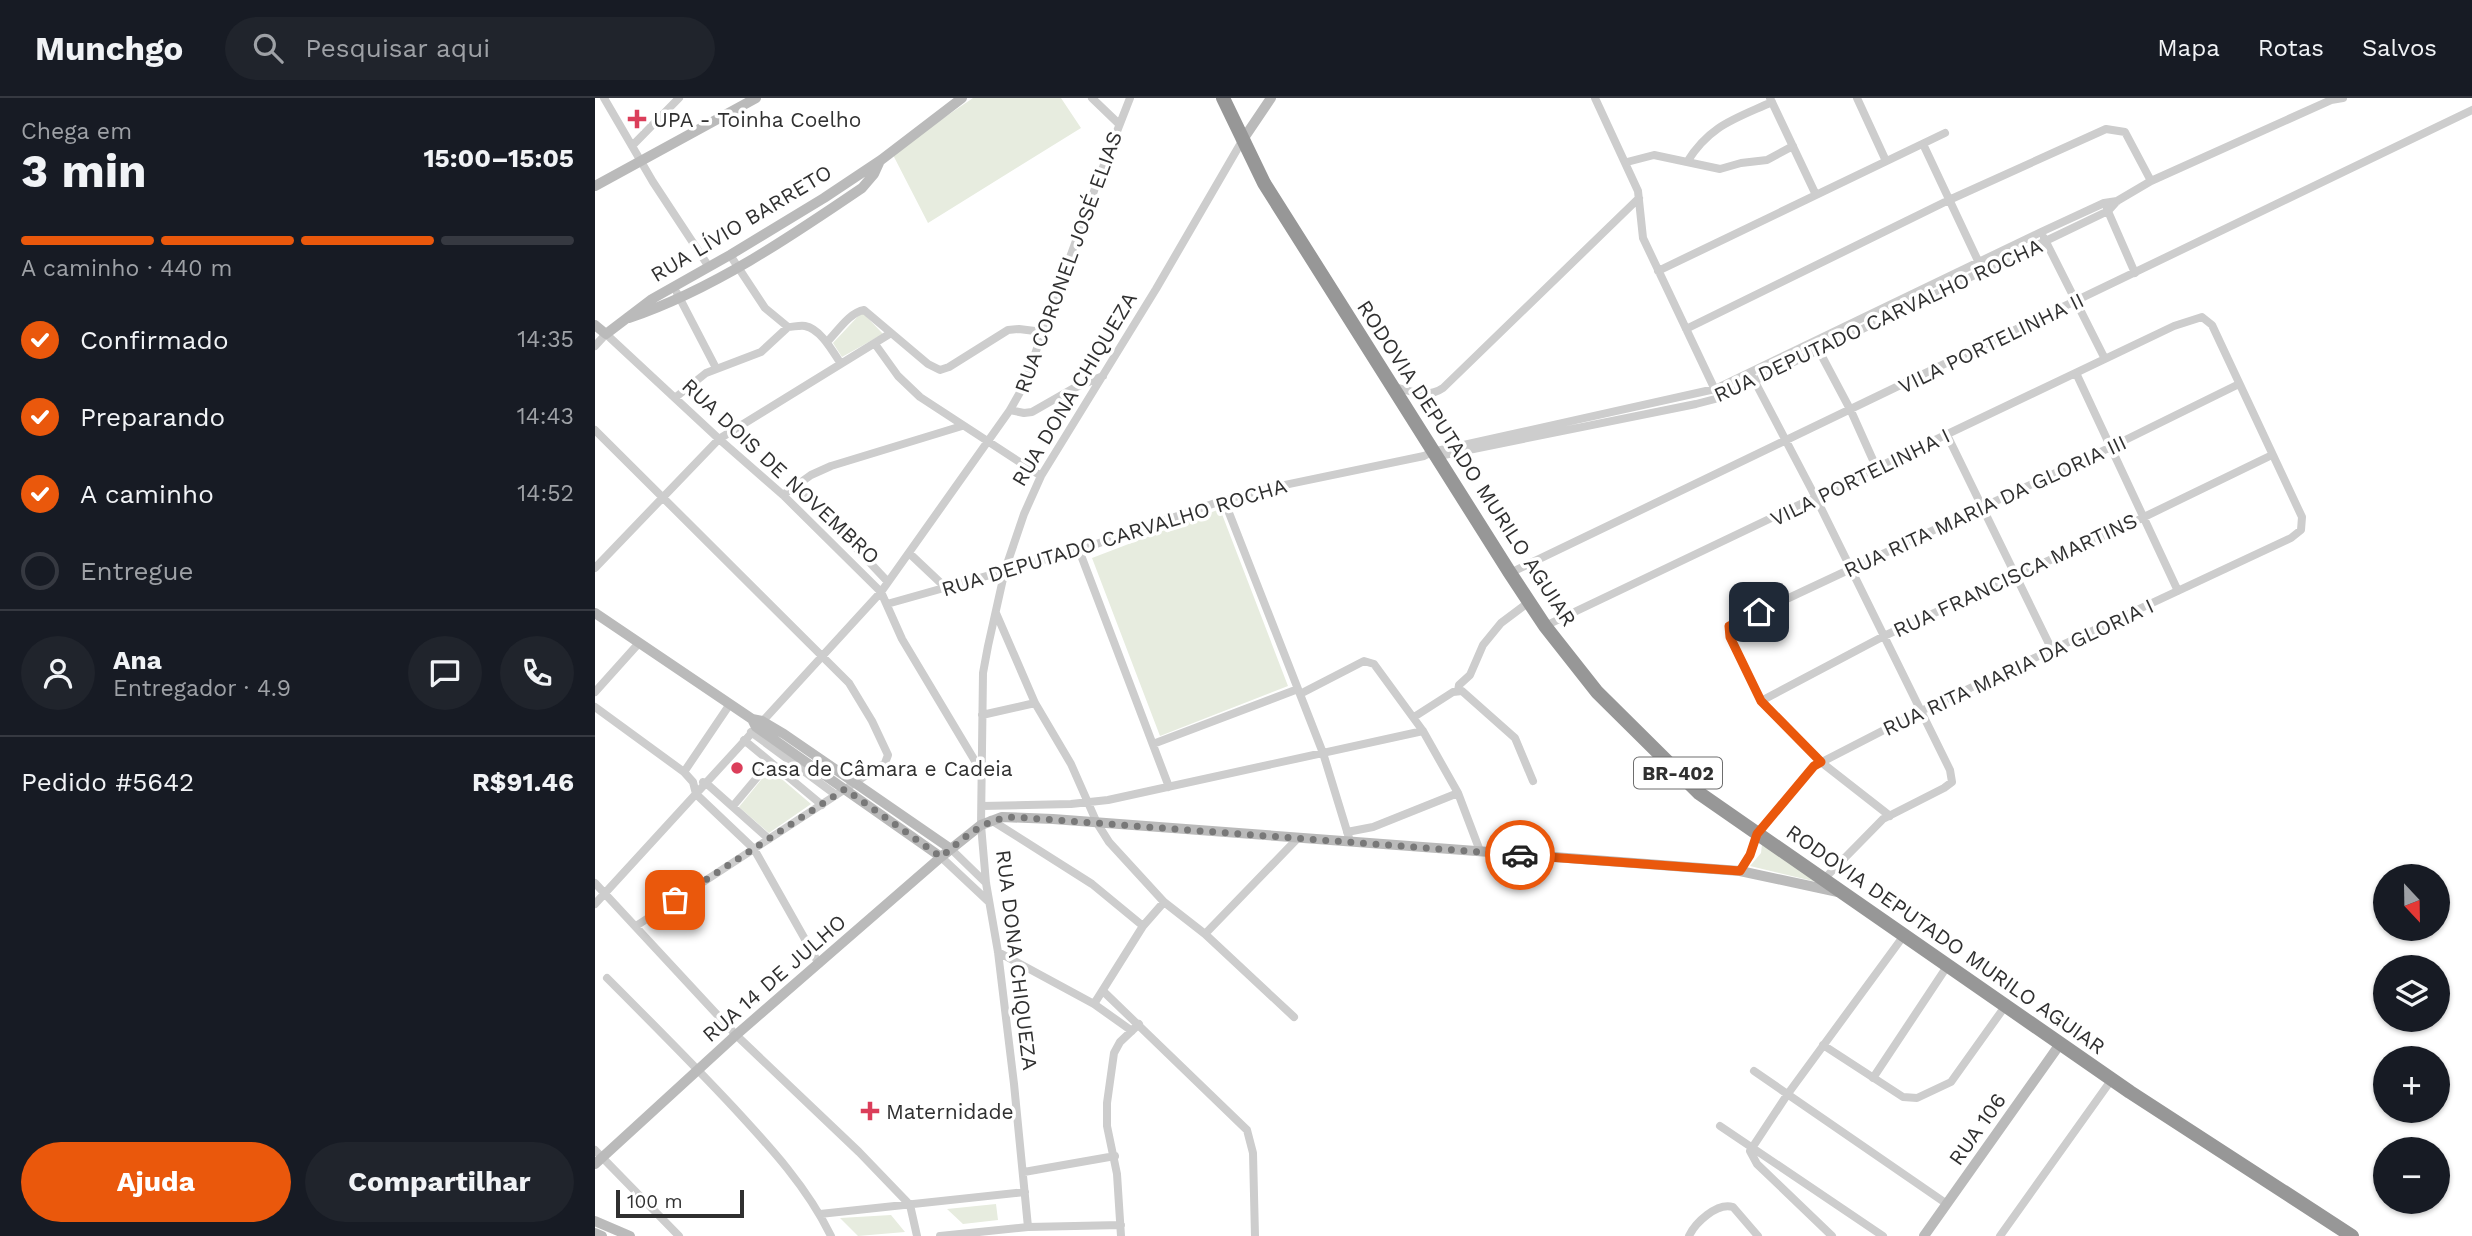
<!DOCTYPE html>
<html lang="pt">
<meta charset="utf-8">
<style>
body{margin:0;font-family:"Work Sans",sans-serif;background:#20242c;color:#f1f3f6;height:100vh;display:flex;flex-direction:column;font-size:26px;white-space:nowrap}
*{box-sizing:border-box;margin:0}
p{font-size:23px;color:#9ea1a6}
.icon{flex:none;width:38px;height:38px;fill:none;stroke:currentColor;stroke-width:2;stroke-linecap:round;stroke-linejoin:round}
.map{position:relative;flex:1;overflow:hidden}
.sheet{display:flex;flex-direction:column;background:#171b24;width:595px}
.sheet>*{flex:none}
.needle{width:46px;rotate:158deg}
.fabs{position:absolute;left:1778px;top:766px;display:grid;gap:14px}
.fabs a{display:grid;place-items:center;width:77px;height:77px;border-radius:50%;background:#171b24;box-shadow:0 2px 5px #0004;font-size:35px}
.scale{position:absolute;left:21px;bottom:18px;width:128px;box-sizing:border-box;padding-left:7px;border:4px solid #303030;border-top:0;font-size:19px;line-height:24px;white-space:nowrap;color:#303030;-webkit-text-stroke:5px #fff;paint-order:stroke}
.pin{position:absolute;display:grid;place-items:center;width:60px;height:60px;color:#fff;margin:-30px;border-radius:14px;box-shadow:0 4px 10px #0006}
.courier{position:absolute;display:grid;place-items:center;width:70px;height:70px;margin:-35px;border:5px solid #ea580c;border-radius:50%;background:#fff;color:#222;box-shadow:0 2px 9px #0007}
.head em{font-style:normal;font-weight:700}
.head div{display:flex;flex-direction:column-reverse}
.head{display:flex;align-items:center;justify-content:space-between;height:119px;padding:0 21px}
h1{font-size:46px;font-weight:700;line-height:52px}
.bar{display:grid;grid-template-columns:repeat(4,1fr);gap:10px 7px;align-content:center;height:84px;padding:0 21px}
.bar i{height:9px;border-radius:5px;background:#363941}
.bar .active{background:#ea580c}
.bar p{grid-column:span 4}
.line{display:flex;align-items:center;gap:18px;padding:0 21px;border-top:2px solid #363941}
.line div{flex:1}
.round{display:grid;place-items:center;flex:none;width:74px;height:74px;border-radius:37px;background:#20242c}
ol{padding:0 21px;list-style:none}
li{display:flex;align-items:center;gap:21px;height:77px}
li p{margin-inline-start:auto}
li .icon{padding:7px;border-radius:50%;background:#ea580c;color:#fff;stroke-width:4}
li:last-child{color:#9ea1a6}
li i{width:38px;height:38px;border:4px solid #363941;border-radius:50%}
.primary-button{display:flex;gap:14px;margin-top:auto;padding:14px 21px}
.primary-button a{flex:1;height:80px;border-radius:42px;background:#ea580c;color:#fff;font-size:28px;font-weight:700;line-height:80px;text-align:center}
.primary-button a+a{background:#20242c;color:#f1f3f6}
header{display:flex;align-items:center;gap:42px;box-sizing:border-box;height:98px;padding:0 35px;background:#171b24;border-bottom:2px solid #363941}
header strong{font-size:33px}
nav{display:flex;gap:38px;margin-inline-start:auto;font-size:24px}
.search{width:490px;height:63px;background:#20242c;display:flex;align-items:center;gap:18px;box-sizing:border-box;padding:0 24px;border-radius:38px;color:#9ea1a6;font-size:26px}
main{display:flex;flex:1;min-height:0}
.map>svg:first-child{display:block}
.green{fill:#e7ecdf}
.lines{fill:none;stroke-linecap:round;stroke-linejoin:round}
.street{stroke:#cdcdcd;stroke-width:8}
.secondary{stroke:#bababa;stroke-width:10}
.highway{stroke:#979797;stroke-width:14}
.done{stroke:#787878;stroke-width:7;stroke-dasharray:0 12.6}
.route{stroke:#ea580c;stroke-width:9}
.poi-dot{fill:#db3e5a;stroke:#fff;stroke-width:2.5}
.labels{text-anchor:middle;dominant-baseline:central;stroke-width:7;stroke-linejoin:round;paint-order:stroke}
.shield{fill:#fff;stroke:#6e6e6e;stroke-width:2}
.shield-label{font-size:19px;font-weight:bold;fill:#303030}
.poi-label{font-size:21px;fill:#303030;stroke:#fff;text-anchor:start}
.street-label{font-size:21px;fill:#303030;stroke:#fff}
</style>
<header>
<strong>Munchgo</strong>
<div class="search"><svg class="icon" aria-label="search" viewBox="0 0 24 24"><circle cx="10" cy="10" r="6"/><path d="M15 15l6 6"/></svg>Pesquisar aqui</div>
<nav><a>Mapa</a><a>Rotas</a><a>Salvos</a></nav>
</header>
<main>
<section class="sheet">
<div class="head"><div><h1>3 min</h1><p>Chega em</p></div><em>15:00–15:05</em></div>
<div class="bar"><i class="active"></i><i class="active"></i><i class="active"></i><i></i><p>A caminho · 440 m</p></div>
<ol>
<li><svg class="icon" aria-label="check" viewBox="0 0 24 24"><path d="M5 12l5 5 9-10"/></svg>Confirmado<p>14:35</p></li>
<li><svg class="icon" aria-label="check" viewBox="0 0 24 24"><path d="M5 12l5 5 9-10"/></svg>Preparando<p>14:43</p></li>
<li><svg class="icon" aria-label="check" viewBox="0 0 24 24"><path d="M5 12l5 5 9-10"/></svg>A caminho<p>14:52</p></li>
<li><i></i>Entregue</li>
</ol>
<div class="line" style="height:126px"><a class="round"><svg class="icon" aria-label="person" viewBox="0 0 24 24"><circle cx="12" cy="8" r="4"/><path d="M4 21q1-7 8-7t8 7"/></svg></a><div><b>Ana</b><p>Entregador · 4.9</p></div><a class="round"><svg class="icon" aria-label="chat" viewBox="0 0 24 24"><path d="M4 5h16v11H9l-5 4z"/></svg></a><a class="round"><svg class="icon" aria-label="phone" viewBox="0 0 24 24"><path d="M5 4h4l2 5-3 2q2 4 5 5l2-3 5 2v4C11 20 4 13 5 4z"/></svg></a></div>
<div class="line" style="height:91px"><div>Pedido #5642</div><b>R$91.46</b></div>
<div class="primary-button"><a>Ajuda</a><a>Compartilhar</a></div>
</section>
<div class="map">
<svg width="1877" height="1138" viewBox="0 0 1877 1138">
<rect width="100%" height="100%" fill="#fff"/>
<path class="green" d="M378 0H466L486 30 333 125 297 55Z
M267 214 288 236 247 259 238 245Z
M625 411 693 588 565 638 497 460Z
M175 671 216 706 174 735 144 709Z
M1167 746 1222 784 1155 768 1166 755Z
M401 1106 403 1122 368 1126 352 1111Z
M296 1117 310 1134 263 1138 245 1120Z"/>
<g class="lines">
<path class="street" d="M9 0 58 84 114 169
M497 0 524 26
M1000 0 1043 93 1048 140 1122 296
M1175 0 1221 97
M1262 0 1291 63
M1328 46 1385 167
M37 48 84 0
M1032 64 1059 57 1125 71 1146 65 1172 62 1198 48
M1092 64C1115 27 1140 21 1177 4
M1512 111 1540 175
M1449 140 1510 261
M135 157 170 210 193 229C198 229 205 227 210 228 226 231 238 254 246 266
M1063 173 1350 35
M82 195 121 270
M1091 231 1354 102 1511 31 1530 34 1556 83
M232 244C242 234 255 214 269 212L333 266 345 272 354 269 413 232 424 231 448 234
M280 246 303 278 325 299 446 378
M0 248 11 236 124 341 188 397 286 494 307 541 386 673
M1222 249 1256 313 1282 371
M1481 275 1583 493
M1158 280 1221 400 1355 672 1357 684 1349 690 1288 721 1230 780
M797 288C814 293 832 301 848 290L1044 100
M81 299 111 275 166 254 193 229
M415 312 429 315 437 314 479 290 508 278
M0 332 254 585 277 623 293 657 290 665 41 828
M1352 337 1457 552
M839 359 1101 306 1124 300 1513 113 1522 103 1556 83 1736 2 1748 0
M201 386 293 484
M188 397 216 377 236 368 367 328
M629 402 728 655 755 743
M484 452 574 689
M314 455 350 489
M0 470 124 341 296 235
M915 475 1877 12
M292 506 484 452 629 402 670 391 829 358 837 354 1120 291 1446 134 1509 105 1522 103
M401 515 440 605 476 666 502 725 514 744 569 804 610 836 699 919
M950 528 1579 228 1607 219 1617 227 1707 419 1706 432 1696 440 1326 613 1219 668 1162 736 1155 757 1145 773
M863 593 864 587 875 577 888 547 906 525 934 504
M0 594 44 545
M705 596 769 563 779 566 828 633 863 695 885 753
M1166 603 1289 538 1549 419 1677 357
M0 609 89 674 98 684 101 696 159 751 224 866
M387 617 440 605
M819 619 858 594 867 593 920 640 938 683
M156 634 241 697
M149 642 227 707
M558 646 703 591
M89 674 135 606
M108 684 111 685 174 741
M138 708 175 664
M387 708 476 706 513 702 828 633
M1295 718 1226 664 1166 603 1135 539 1134 528 1516 349 1644 286
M396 722 497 786 548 828
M752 734 778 729 863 695
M356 751 391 785
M346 759 394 804
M0 785 141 937 264 1054 315 1107 322 1138
M0 806 286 494 415 312 428 289 503 82 535 0
M610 836 703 740
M403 854 499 906 537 933
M12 880C55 923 98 966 139 1010 176 1050 212 1089 236 1138
M508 893 652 1032 658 1055 660 1138
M499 906 548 828 569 804
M1228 947 1308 999 1322 1000 1356 984 1411 907
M1159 973 1352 1106
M1278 980 1353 867
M1125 1028 1288 1138
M0 1052 84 1138
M429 1074 520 1058
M225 1116 430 1094
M433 1129 419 986 403 854 391 785 386 727 388 575 393 548 410 472 429 416 446 378 561 191 647 43
M345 1138 433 1129 526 1127
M526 1138 522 1076 512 1028V1005L519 955 525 944 544 926
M1094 1138C1100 1125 1122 1104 1138 1109L1163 1138
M1237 1138 1162 1066 1155 1053 1192 997 1310 836
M1405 1138 1517 981"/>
<path class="secondary" d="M647 43 676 0
M0 88 161 0
M34 220C117 192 195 139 267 90L279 76 284 65
M0 227 11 236 57 201 135 157 229 100 286 62 367 0
M0 515 157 621 167 623 189 636 356 751
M157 621 161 629 346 759
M0 1066 141 937 346 759 386 727 407 719 458 721 1145 773 1243 794
M0 1123 35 1138
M0 1135 7 1138
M1329 1138 1465 946"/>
<path class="highway" d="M628 0 669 85 915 475 950 528 1002 594 1104 695 1535 994 1757 1138"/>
</g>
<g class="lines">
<path class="done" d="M80 802 250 691 346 759C369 740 389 720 420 719L925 757"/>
<path class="route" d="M925 757 1145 773 1155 757 1162 736 1219 668 1226 664 1166 603 1135 539 1134 528 1164 514"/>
</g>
<g class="poi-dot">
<path d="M38.5 10.5h7v7h7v7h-7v7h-7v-7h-7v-7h7z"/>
<circle cx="142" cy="670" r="7"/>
<path d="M271.5 1002.5h7v7h7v7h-7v7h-7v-7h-7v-7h7z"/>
</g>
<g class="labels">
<rect class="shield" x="1039" y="659.5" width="88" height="31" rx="5"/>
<g class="shield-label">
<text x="1083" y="675">BR-402</text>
</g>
<g class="poi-label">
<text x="58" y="21">UPA - Toinha Coelho</text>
<text x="156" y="670">Casa de Câmara e Cadeia</text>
<text x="291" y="1013">Maternidade</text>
</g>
<g class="street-label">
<text transform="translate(146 125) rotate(-31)">RUA LÍVIO BARRETO</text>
<text transform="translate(473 164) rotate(-70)">RUA CORONEL JOSÉ ELIAS</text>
<text transform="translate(1283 222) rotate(-25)">RUA DEPUTADO CARVALHO ROCHA</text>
<text transform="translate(1396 245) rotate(-26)">VILA PORTELINHA II</text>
<text transform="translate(479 291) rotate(-59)">RUA DONA CHIQUEZA</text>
<text transform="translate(872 365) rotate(57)">RODOVIA DEPUTADO MURILO AGUIAR</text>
<text transform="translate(186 373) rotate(43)">RUA DOIS DE NOVEMBRO</text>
<text transform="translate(1265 379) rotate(-26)">VILA PORTELINHA I</text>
<text transform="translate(1390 408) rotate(-25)">RUA RITA MARIA DA GLORIA III</text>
<text transform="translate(519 439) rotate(-17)">RUA DEPUTADO CARVALHO ROCHA</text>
<text transform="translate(1420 477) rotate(-25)">RUA FRANCISCA MARTINS</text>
<text transform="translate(1423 569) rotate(-25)">RUA RITA MARIA DA GLORIA I</text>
<text transform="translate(1351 841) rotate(35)">RODOVIA DEPUTADO MURILO AGUIAR</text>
<text transform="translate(422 862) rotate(83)">RUA DONA CHIQUEZA</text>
<text transform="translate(179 880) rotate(-41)">RUA 14 DE JULHO</text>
<text transform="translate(1382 1031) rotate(-55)">RUA 106</text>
</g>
</g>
</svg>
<div class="fabs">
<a><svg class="needle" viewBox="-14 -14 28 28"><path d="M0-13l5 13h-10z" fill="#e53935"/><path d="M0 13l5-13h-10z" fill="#9ea1a6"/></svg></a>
<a><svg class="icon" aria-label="layers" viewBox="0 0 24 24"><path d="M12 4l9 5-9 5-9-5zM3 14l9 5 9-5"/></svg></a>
<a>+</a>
<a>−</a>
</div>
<div class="scale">100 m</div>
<div class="pin" style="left:80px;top:802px;background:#ea580c"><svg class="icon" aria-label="bag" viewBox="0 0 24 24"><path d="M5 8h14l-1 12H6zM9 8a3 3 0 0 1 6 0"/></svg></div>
<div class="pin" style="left:1164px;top:514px;background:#1f2937"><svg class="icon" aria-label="home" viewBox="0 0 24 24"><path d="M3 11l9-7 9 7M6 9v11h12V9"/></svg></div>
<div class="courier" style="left:925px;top:757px"><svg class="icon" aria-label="car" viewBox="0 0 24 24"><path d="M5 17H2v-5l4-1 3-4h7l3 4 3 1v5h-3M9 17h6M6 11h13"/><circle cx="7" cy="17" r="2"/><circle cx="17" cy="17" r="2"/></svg></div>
</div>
</main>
